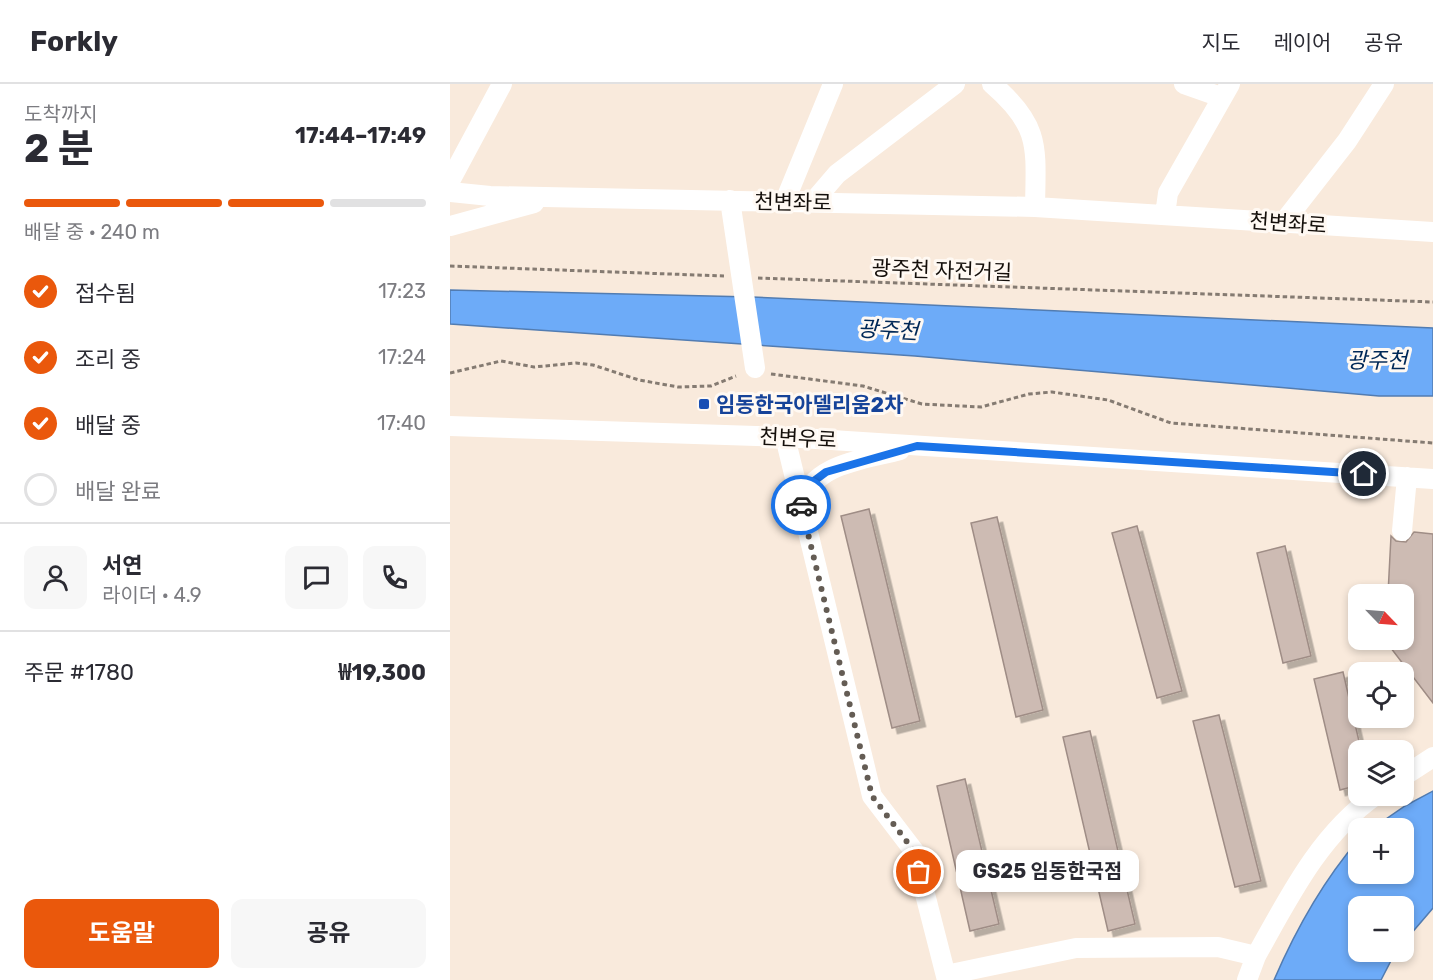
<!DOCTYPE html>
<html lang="ko">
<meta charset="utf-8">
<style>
body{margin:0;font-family:Rubik,"Noto Sans KR",sans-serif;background:#f7f7f7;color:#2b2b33;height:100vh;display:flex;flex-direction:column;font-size:22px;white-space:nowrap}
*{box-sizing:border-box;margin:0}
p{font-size:20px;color:#7c7c81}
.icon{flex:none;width:33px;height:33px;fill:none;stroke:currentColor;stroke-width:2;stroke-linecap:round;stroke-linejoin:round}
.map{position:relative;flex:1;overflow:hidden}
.drawer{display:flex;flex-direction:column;background:#fff;width:450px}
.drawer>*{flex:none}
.needle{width:39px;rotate:115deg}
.fabs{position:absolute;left:898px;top:500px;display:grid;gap:12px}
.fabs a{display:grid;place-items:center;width:66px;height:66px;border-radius:12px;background:#fff;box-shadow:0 3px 9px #0003;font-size:30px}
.pin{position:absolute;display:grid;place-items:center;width:51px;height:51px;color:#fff;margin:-26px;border:3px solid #fff;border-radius:50%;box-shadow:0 2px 6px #0007}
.courier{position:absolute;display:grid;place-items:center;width:60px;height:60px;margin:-30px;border:4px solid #1a73e8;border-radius:50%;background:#fff;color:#222;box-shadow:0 2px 8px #0007}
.bubble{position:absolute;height:42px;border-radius:12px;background:#fff;box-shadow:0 3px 9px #0003;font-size:20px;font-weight:700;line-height:42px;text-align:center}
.headline em{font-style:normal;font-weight:700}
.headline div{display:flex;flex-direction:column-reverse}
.headline{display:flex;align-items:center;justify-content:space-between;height:102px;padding:0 24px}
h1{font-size:39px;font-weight:700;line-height:45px}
.bar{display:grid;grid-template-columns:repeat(4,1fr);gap:9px 6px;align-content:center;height:72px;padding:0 24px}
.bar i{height:8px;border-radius:4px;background:#e1e1e2}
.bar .active{background:#ea580c}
.bar p{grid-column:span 4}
.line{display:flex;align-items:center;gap:15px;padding:0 24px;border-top:2px solid #e1e1e2}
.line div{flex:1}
.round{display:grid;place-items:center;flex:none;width:63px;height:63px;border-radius:12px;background:#f7f7f7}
ol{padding:0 24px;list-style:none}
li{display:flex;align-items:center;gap:18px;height:66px}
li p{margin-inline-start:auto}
li .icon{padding:6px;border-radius:50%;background:#ea580c;color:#fff;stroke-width:4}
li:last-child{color:#7c7c81}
li i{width:33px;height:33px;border:3px solid #e1e1e2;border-radius:50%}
.primary-button{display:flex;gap:12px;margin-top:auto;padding:12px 24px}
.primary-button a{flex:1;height:69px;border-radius:12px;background:#ea580c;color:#fff;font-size:24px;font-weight:700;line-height:69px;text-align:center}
.primary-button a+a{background:#f7f7f7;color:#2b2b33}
header{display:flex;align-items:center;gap:36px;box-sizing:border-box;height:84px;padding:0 30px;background:#fff;border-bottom:2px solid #e1e1e2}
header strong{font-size:28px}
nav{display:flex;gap:33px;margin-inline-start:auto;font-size:21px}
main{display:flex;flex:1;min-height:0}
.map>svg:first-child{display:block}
.water{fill:#6dabf8;stroke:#527cb1;stroke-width:1.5}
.building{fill:#cdbbb3;stroke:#9f8d86;stroke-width:1.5;filter:url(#shadow)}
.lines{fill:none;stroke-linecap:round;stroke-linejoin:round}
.path{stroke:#857b72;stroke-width:3;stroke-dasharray:4.5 3;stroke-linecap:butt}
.minor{stroke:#fff;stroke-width:20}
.done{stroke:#645c54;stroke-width:6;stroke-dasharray:0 10.8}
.route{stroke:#1a73e8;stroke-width:8}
.transit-dot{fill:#1a4fb4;stroke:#fff9f3;stroke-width:2}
.labels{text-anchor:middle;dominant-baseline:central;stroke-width:6;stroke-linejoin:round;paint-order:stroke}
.street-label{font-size:21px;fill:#140f0b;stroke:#fff9f3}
.transit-label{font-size:21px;font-weight:bold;fill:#164399;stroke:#fff9f3;text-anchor:start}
.water-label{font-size:22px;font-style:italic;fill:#002857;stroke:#fff9f3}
</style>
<header>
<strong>Forkly</strong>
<nav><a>지도</a><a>레이어</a><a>공유</a></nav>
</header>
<main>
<section class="drawer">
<div class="headline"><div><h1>2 분</h1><p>도착까지</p></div><em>17:44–17:49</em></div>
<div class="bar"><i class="active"></i><i class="active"></i><i class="active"></i><i></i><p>배달 중 · 240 m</p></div>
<ol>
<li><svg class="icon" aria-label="check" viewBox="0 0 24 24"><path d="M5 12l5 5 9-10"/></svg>접수됨<p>17:23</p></li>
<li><svg class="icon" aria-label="check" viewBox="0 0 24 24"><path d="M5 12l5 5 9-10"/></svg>조리 중<p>17:24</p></li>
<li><svg class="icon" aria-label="check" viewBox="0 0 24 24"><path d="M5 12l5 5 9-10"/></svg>배달 중<p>17:40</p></li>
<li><i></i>배달 완료</li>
</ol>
<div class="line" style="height:108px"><a class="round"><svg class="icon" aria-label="person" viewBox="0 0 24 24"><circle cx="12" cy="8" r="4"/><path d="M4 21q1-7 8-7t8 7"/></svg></a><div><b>서연</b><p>라이더 · 4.9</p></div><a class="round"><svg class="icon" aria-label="chat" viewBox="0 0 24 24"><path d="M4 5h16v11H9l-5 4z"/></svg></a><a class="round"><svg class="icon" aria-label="phone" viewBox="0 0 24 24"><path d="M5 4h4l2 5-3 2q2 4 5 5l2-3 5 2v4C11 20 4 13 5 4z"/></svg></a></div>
<div class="line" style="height:78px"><div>주문 #1780</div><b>₩19,300</b></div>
<div class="primary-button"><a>도움말</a><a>공유</a></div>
</section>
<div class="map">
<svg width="983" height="896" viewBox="0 0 983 896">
<defs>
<filter id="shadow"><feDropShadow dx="5.5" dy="5.5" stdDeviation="0" flood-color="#0004"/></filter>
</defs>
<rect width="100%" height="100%" fill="#f9eadc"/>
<path class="water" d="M0 206 302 213 983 244V312H929L465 272 0 240Z
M983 707V824L954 858V822H909V867H946L931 896H824C846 845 873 797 909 755V789H954V744H923L955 722Z"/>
<path class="building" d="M419 425 470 637 442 644 391 432Z
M547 433 593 626 566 633 521 439Z
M687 442 732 607 707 614 662 449Z
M964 448 983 450V619L934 555H954V510H938L941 452 946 457 956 458Z
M835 462 861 572 833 579 807 469Z
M893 588 911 666 909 701 890 706 864 595Z
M769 631 811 797 785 803 743 637Z
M640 647 685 840 658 847 613 653Z
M515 695 549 840 520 847 487 702Z"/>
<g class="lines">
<path class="path" d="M0 182 274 192
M308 194 983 218
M0 289 51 277 84 283 126 279 143 281 189 296 228 303 261 302 286 292
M321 290 413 302 472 320 531 323 579 310 602 308 658 316 721 339 983 359"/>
<path class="minor" d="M542 0C591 42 586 63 585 123
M734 0 771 13
M0 97 52 0
M0 108 40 112 585 123 983 148
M280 116 305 284
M335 117 383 0
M363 118 387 90 505 0
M715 131 718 109 780 0
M833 139 897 57 934 0
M0 142 84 119
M0 342 335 353 983 395
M335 353 422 712 464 767 497 896
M351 421C362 379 414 376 450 366
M952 447 957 393
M954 692 983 673
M806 872C839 813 870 750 926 711
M496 891 626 864 768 863 806 872 797 896"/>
</g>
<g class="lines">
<path class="done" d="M351 421 422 712 464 767 469 788"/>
<path class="route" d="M351 421 360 400 376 388 467 362 914 390"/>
</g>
<rect class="transit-dot" x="248" y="314" width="12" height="12" rx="3"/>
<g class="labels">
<g class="street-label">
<text transform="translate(343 118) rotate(1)">천변좌로</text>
<text transform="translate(838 139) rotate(4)">천변좌로</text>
<text transform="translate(492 186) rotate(2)">광주천 자전거길</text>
<text transform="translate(348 354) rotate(3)">천변우로</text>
</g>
<g class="transit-label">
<text x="266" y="320">임동한국아델리움2차</text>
</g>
<g class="water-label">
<text transform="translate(438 246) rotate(3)">광주천</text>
<text x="927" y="276">광주천</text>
</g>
</g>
</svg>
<div class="fabs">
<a><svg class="needle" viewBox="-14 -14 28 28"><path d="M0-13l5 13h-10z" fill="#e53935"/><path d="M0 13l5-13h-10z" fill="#7c7c81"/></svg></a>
<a><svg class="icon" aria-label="locate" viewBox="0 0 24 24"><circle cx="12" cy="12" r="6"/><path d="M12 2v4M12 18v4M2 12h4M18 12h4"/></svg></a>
<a><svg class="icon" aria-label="layers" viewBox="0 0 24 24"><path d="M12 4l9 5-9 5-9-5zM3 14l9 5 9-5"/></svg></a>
<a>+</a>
<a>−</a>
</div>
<div class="pin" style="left:469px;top:788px;background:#ea580c"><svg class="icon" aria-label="bag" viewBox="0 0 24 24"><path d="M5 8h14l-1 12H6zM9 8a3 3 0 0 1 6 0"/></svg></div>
<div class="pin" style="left:914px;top:390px;background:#1f2937"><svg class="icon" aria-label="home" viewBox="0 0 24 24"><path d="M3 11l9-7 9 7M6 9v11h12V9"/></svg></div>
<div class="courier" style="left:351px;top:421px"><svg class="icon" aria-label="car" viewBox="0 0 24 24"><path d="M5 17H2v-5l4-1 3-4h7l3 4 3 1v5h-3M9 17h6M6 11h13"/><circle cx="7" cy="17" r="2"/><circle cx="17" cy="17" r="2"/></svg></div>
<div class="bubble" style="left:506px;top:766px;width:183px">GS25 임동한국점</div>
</div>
</main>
